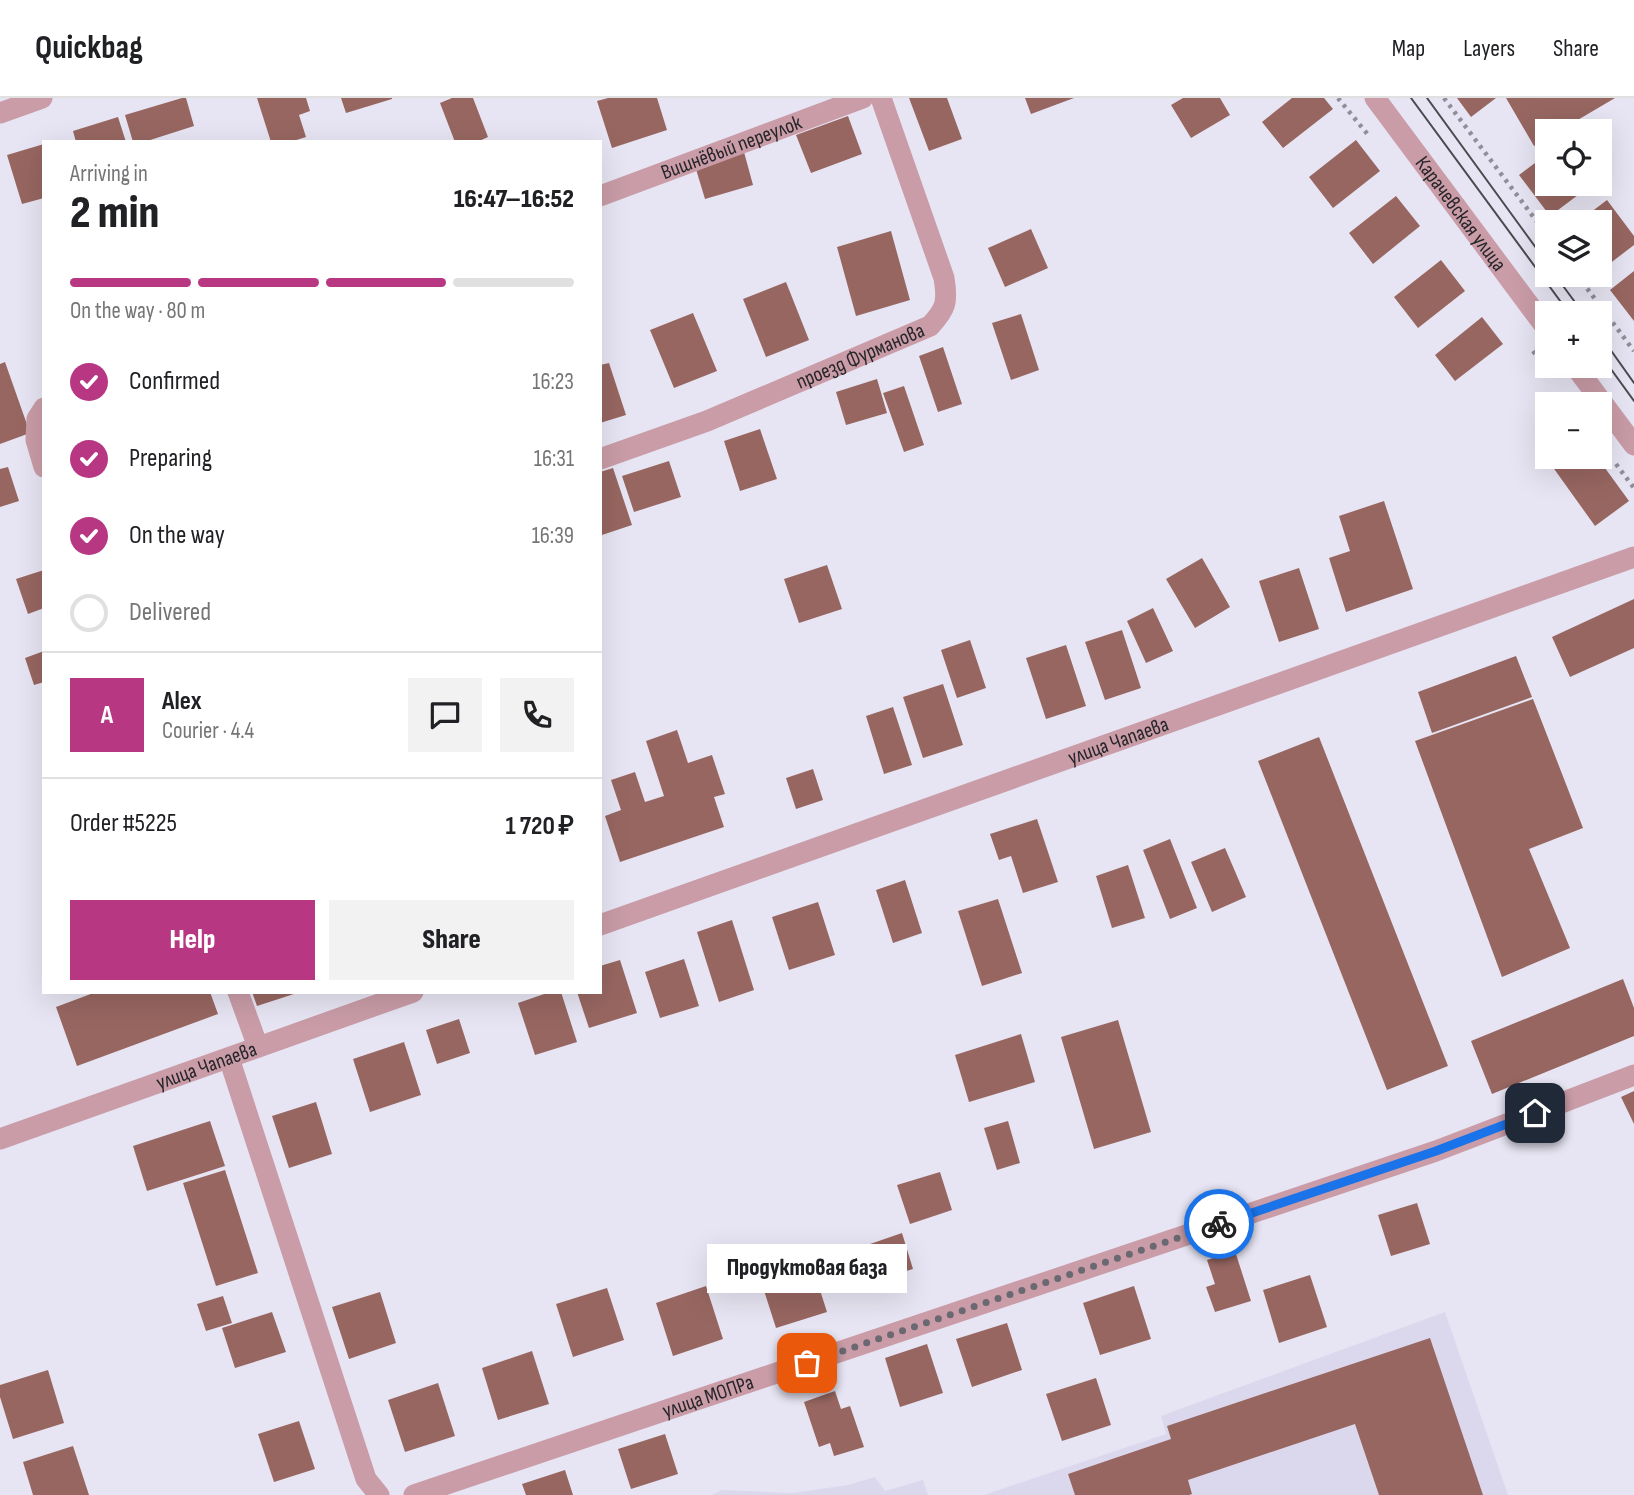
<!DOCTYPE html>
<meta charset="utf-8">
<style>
body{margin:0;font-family:"Sofia Sans Condensed",sans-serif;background:#f2f2f2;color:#202124;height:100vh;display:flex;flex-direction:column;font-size:26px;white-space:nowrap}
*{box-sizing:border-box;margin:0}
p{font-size:23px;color:#757577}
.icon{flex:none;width:38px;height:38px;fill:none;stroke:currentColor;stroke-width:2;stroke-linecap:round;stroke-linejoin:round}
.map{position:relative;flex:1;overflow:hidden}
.panel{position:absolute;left:42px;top:42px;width:560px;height:854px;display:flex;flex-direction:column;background:#fff;border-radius:0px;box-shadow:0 7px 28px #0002}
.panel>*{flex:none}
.fabs{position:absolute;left:1535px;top:21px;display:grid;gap:14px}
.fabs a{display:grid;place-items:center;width:77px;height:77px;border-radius:0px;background:#fff;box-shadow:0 7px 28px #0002;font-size:35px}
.pin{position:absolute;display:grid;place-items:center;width:60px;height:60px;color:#fff;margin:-30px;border-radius:14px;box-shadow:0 4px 10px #0006}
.courier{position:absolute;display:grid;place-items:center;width:70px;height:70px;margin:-35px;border:5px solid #1a73e8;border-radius:50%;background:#fff;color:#222;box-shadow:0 2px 9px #0007}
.bubble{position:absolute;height:49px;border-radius:0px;background:#fff;box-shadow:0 7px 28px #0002;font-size:23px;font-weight:800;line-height:49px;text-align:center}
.summary em{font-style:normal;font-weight:800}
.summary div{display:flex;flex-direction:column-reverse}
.summary{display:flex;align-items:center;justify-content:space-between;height:119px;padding:0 28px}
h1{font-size:46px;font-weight:800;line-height:52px}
.bar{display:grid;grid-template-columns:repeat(4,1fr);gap:10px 7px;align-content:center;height:84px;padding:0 28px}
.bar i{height:9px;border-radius:5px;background:#e0e0e0}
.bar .active{background:#b73782}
.bar p{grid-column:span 4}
.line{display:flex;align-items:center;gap:18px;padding:0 28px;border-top:2px solid #e0e0e0}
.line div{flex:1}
.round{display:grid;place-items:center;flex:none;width:74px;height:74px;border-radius:0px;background:#f2f2f2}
ol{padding:0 28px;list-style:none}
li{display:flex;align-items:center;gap:21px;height:77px}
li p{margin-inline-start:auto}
li .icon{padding:7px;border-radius:50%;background:#b73782;color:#fff;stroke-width:4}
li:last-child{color:#757577}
li i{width:38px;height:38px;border:4px solid #e0e0e0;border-radius:50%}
.action{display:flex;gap:14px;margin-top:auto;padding:14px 28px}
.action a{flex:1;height:80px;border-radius:0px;background:#b73782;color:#fff;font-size:28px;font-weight:800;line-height:80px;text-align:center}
.action a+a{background:#f2f2f2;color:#202124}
header{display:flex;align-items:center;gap:42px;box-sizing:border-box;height:98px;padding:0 35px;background:#fff;border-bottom:2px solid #e0e0e0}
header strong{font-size:33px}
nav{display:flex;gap:38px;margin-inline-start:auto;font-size:24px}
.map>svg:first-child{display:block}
.built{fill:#dbd8ed}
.building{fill:#976661}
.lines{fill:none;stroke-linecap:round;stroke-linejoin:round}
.path{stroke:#908e98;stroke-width:4.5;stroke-dasharray:3.5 5;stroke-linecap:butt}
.minor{stroke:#c99ca7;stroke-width:21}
.tram{stroke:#4c4a51;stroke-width:2}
.done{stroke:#6a6870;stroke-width:7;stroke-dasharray:0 12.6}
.route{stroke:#1a73e8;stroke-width:9}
.labels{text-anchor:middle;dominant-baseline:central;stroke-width:7;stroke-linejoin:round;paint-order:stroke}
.street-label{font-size:21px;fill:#26252a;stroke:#e7e5f3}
</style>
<header>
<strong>Quickbag</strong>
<nav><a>Map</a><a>Layers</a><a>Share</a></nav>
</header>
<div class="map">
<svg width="1634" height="1397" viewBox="0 0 1634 1397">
<rect width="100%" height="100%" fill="#e7e5f3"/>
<path class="built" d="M1445 1214 1508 1397H984L1166 1336 1161 1318Z
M875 1379 885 1393 923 1382 928 1397H712L722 1392 793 1395 848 1387Z"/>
<path class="building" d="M182 0H186L194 28 144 44H133L125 17Z
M257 0H306L310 13 299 17 306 39 290 44H271Z
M341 0H392V1L346 15Z
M452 0H473L488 39 477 44H455L440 5Z
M608 0H657L667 32 612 50 597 3Z
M909 0H947L962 41 929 53Z
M1025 0H1074L1031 16Z
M1183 0H1220L1230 17 1191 40 1171 7Z
M1292 0H1324L1333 11 1283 50 1262 24Z
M1457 0H1496L1471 19Z
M1506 0H1615L1559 33H1547V40L1534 48Z
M848 18 862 56 811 75 796 37Z
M118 19 126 44H76L73 33Z
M1356 42 1380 73 1333 110 1309 79Z
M44 46V100L22 106 7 57Z
M744 54 753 87 705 101 695 68Z
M1547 56V86H1589L1590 88 1550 118 1519 77Z
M1396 98 1420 128 1373 166 1349 135Z
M1607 102 1634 138V147L1600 173V124H1578Z
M1031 131 1048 170 1005 189 988 150Z
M891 133 910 202 856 218 837 149Z
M1441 162 1465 193 1418 230 1394 199Z
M1634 173V223L1610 192Z
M786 184 809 242 766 259 743 201Z
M693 215 717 273 674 290 650 232Z
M1021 216 1039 272 1011 282 992 225Z
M1482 219 1503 246 1455 283 1435 257Z
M943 249 962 306 938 314 919 258Z
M5 264 30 335 0 346V266Z
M609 265 626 317 600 325V267Z
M877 281 887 315 846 327 836 294Z
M904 288 924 347 904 354 883 295Z
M760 331 777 381 740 393 724 343Z
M1547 350V359H1597L1629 403 1595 428 1542 354Z
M669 363 681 399 634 414 622 378Z
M8 369 19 403 0 409V371Z
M613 370 632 427 602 437 600 430V374Z
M1384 403 1413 491 1346 514 1329 460 1350 453 1339 418Z
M1202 460 1230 509 1195 530 1166 481Z
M827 467 842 511 799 525 784 481Z
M1299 470 1319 531 1279 544 1259 483Z
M44 472V510L28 516 16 481Z
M1634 501V550L1570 579 1552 539Z
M1153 510 1173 553 1146 565 1127 523Z
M1122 532 1141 590 1105 602 1085 544Z
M970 542 986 590 957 600 941 552Z
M1066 547 1086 608 1046 621 1026 560Z
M44 553V584L34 587 25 560Z
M1516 558 1532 599 1432 635 1418 594Z
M943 586 963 647 923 660 903 599Z
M1533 601 1583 730 1529 751 1570 850 1502 879 1415 643Z
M893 609 912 667 884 676 866 618Z
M677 632 688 665 712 657 725 696 714 699 724 729 620 764 605 718 621 712 611 682 635 674 645 704 664 698 646 643Z
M1319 639 1448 968 1387 992 1258 663Z
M813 671 823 702 796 711 786 680Z
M1037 721 1058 784 1023 795 1011 758 999 762 990 736Z
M1170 741 1197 810 1170 821 1143 752Z
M1225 750 1246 799 1212 814 1191 764Z
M1128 767 1145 820 1112 830 1096 778Z
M905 782 922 835 893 845 876 792Z
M998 801 1022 875 982 888 958 813Z
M818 804 835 857 789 872 772 819Z
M732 822 754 892 719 904 697 834Z
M684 861 699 908 660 920 645 874Z
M620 862 637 915 589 930 577 894H600V868Z
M1623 881 1634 910V938L1492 996 1471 943Z
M96 894H210L218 916 77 968 56 909Z
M252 894H297V895L257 908Z
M550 894H561L577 944 535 957 518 905Z
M459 921 470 955 437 966 426 932Z
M1118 922 1151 1034 1094 1051 1061 939Z
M1021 936 1035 984 969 1004 955 957Z
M404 944 421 997 370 1014 353 961Z
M1634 993V1026L1621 999Z
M316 1004 332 1056 289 1070 272 1018Z
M210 1023 225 1068 147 1093 133 1048Z
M1008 1023 1020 1065 997 1072 984 1030Z
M225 1072 258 1175 216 1188 183 1085Z
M940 1074 952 1112 910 1126 897 1087Z
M1417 1105 1430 1146 1391 1158 1378 1117Z
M902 1135 913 1171 880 1181 870 1146Z
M1235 1153 1251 1203 1215 1214 1206 1189 1215 1186 1207 1162Z
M810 1161 827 1214 776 1230 759 1177Z
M1310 1177 1327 1229 1279 1245 1263 1192Z
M706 1188 723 1241 673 1258 656 1205Z
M1134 1188 1151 1241 1100 1257 1083 1205Z
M607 1190 624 1242 573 1259 556 1206Z
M380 1194 396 1245 349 1261 332 1209Z
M223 1198 232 1225 206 1233 197 1206Z
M272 1214 286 1254 235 1270 222 1230Z
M1007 1225 1022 1272 972 1289 956 1241Z
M1430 1240 1483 1397H1379L1355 1326 1188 1382 1192 1396 1189 1397H1075L1068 1376 1171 1341 1167 1328Z
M927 1246 943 1295 900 1309 885 1260Z
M532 1253 549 1306 498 1322 482 1270Z
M48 1272 64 1325 13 1341 0 1299V1287Z
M1096 1280 1111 1327 1062 1343 1046 1296Z
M438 1285 455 1338 405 1354 388 1302Z
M835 1293 841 1311 850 1308 864 1349 834 1358 830 1345 819 1349 804 1304Z
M299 1323 315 1371 274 1384 258 1336Z
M665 1336 678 1376 631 1391 618 1351Z
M73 1348 89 1397H33L23 1364Z
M565 1372 573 1397H526L522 1386Z"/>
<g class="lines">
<path class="path" d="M1338 0 1369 38
M1444 0 1547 137
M1577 177 1634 253
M1533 253 1551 277
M1616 366 1634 390"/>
<g class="minor">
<path id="s1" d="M1375 0 1547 231"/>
<path d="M0 15 42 0"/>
<path id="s2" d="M600 98 863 0"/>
<path d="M1575 268 1634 347"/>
<path d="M44 310 37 321 36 342 44 369"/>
<path id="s3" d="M600 361 707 323 930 228C946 211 948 204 944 180L881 0"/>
<path id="s4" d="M600 827 1634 459"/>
<path d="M238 894 258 949"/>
<path d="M229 960 366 1381 379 1397"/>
<path id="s5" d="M0 1041 413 894"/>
<path id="s6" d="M414 1397 1436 1053 1634 977"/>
</g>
<path class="tram" d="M1411 0 1569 215
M1427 0 1547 165
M1555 177 1583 215
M1600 237 1634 285
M1600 256 1634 303"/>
</g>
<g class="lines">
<path class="done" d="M807 1265 1219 1126"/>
<path class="route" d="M1219 1126 1436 1053 1535 1015"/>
</g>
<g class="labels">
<g class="street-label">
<text stroke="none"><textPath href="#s2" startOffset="140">Вишнёвый переулок</textPath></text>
<text stroke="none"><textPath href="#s1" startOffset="144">Карачевская улица</textPath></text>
<text stroke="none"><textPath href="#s3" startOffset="280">проезд Фурманова</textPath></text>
<text stroke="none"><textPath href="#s4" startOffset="550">улица Чапаева</textPath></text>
<text stroke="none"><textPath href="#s5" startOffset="219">улица Чапаева</textPath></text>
<text stroke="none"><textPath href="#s6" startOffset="310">улица МОПРа</textPath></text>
</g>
</g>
</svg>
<div class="fabs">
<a><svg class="icon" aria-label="locate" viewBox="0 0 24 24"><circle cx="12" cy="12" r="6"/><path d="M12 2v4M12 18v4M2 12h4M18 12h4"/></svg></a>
<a><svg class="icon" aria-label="layers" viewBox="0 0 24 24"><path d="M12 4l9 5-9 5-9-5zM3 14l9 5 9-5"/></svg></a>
<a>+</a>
<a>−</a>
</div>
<div class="pin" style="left:807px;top:1265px;background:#ea580c"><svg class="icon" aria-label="bag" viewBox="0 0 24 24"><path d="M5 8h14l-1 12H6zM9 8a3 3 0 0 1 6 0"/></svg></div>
<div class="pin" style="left:1535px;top:1015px;background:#1f2937"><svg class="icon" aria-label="home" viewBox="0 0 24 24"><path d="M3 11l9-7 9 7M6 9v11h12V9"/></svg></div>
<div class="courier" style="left:1219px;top:1126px"><svg class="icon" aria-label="bike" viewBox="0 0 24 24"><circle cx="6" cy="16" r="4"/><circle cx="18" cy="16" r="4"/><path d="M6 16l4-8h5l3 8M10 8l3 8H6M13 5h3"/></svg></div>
<div class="bubble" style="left:707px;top:1146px;width:200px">Продуктовая база</div>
<section class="panel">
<div class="summary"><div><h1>2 min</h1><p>Arriving in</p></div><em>16:47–16:52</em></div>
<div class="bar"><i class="active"></i><i class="active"></i><i class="active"></i><i></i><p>On the way · 80 m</p></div>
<ol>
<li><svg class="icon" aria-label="check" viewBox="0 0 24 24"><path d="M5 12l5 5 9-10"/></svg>Confirmed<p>16:23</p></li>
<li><svg class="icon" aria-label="check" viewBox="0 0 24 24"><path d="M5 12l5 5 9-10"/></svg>Preparing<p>16:31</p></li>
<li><svg class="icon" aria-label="check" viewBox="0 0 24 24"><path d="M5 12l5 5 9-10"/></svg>On the way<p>16:39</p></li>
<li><i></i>Delivered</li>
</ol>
<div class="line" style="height:126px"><b class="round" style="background:#b73782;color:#fff">A</b><div><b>Alex</b><p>Courier · 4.4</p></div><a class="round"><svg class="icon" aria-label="chat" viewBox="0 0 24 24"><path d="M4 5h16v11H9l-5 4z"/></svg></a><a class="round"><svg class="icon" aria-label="phone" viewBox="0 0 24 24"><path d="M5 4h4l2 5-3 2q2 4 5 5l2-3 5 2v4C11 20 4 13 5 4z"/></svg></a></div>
<div class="line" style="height:91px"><div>Order #5225</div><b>1 720 ₽</b></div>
<div class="action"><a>Help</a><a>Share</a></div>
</section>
</div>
